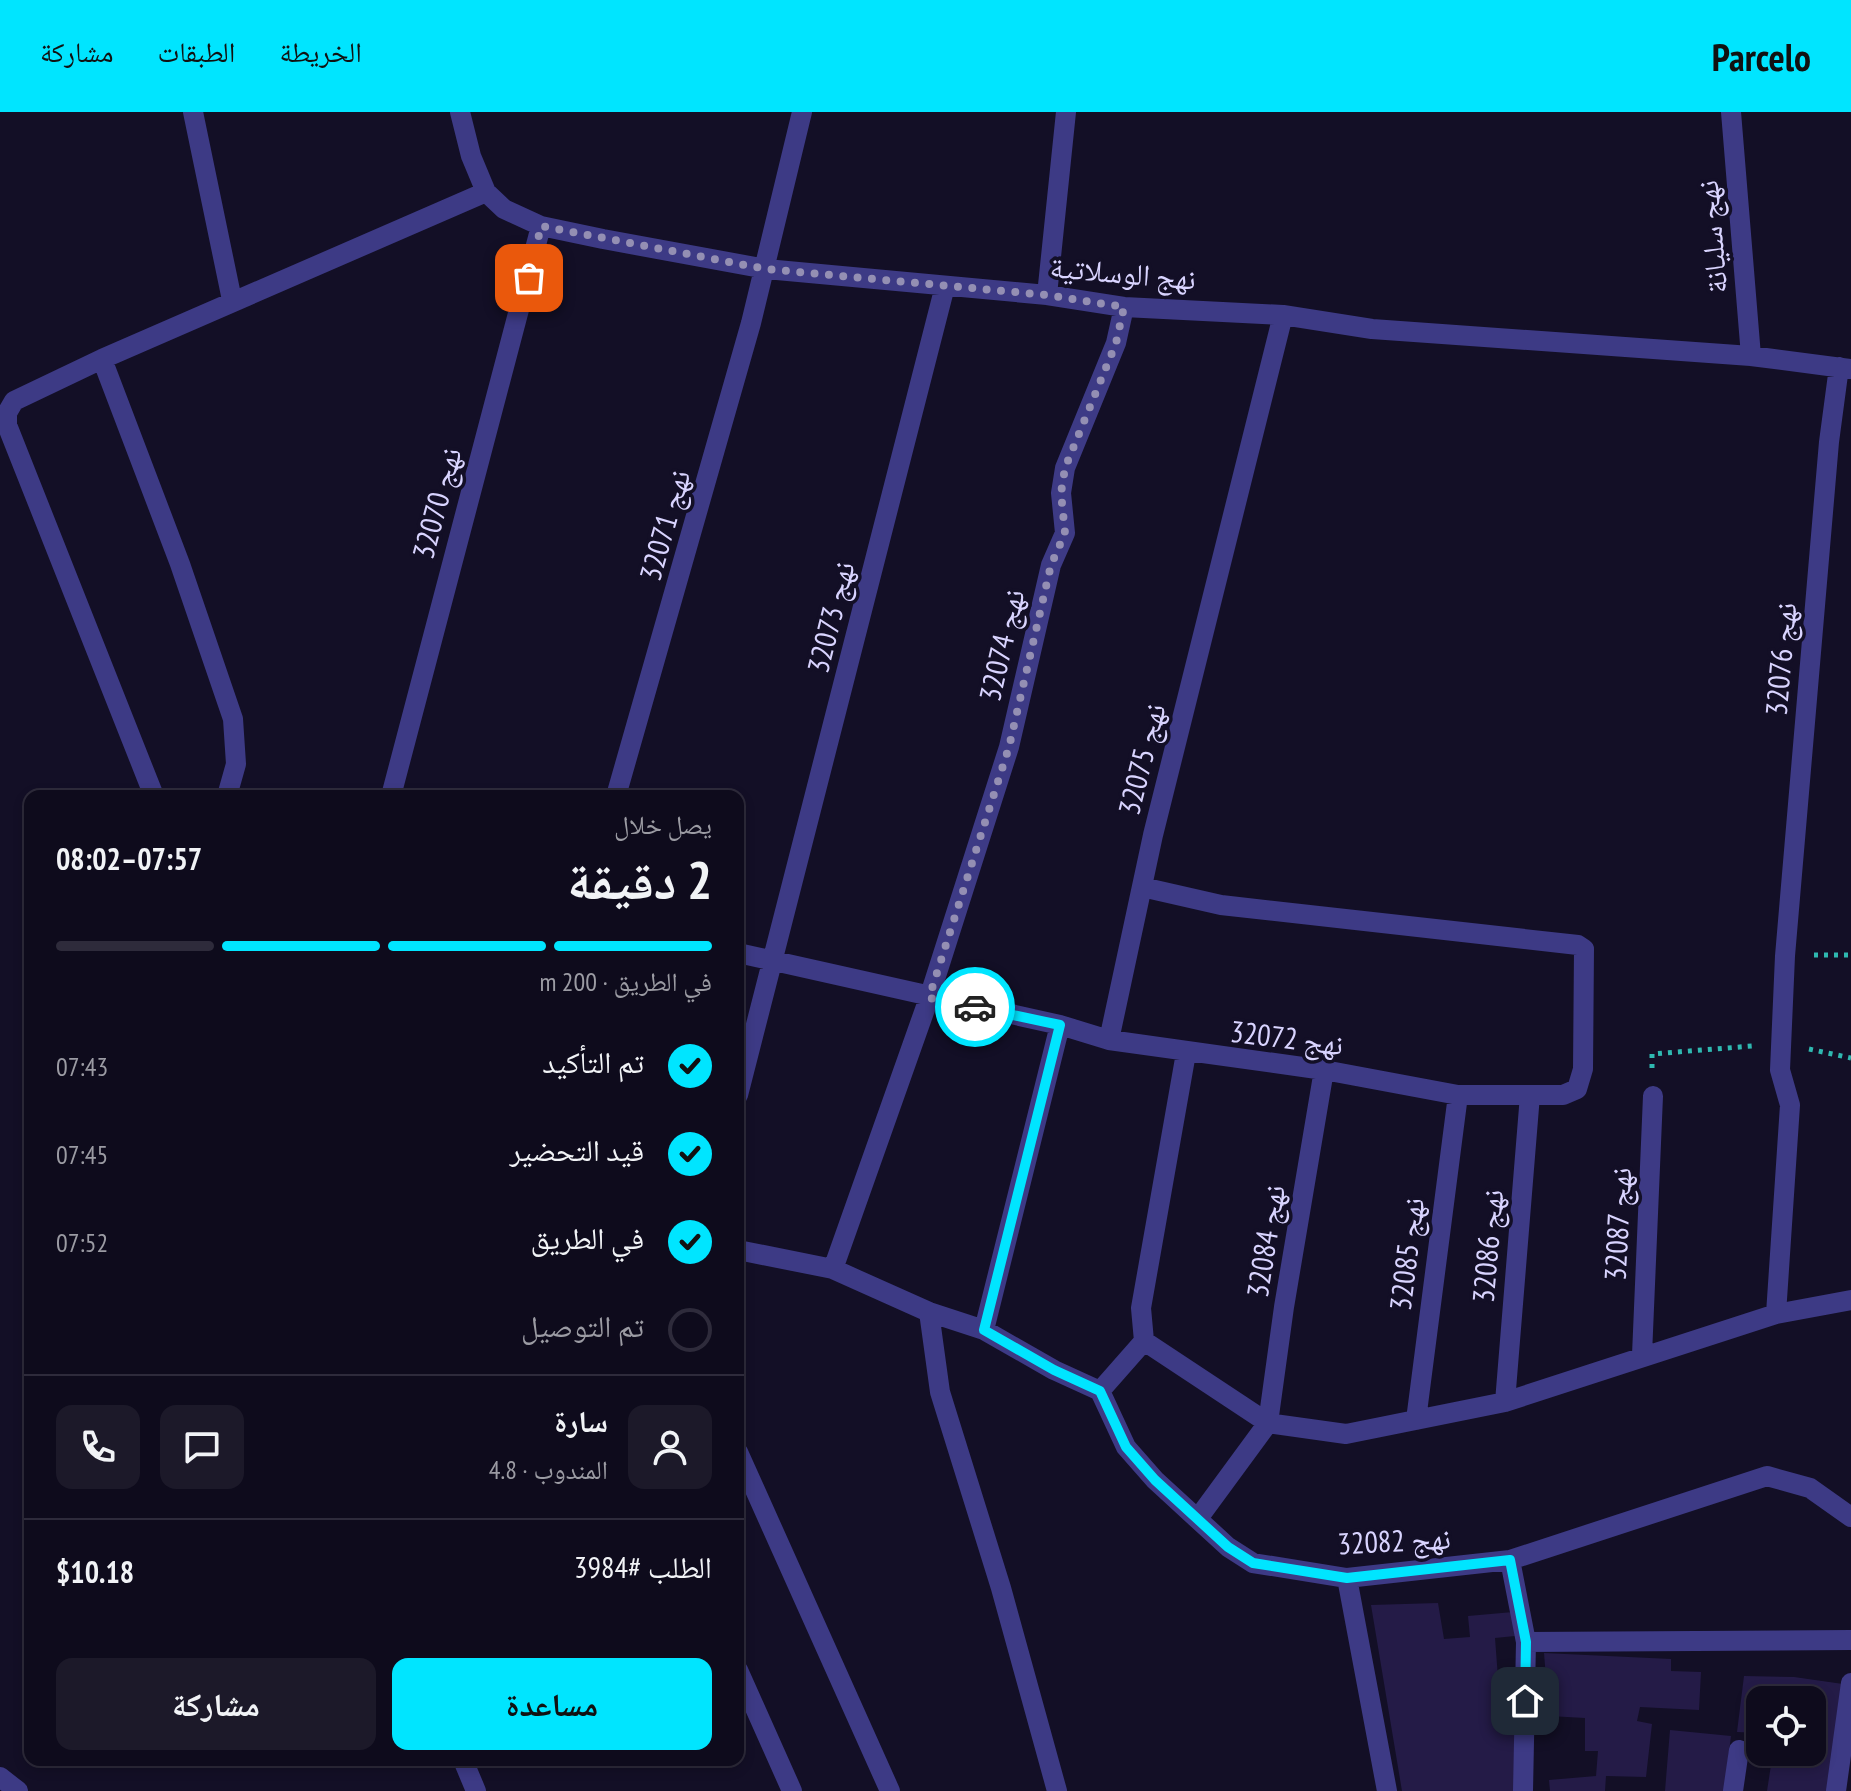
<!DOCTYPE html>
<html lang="ar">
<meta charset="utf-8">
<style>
body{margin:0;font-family:"PT Sans Narrow","Noto Naskh Arabic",sans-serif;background:#1c1929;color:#f1f3f6;direction:rtl;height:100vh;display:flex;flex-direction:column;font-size:30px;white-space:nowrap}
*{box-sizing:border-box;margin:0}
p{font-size:26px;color:#9b9ba3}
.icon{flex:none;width:44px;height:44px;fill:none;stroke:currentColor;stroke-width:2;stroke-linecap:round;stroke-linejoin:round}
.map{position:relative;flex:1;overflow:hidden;direction:ltr}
.drawer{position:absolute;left:24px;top:678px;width:720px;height:976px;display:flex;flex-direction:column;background:#0e0b1c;border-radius:16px;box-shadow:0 4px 12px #0003,0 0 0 2px #2e2b3b;direction:rtl}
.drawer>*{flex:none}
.buttons{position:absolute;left:1746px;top:1574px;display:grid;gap:16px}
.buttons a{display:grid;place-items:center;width:80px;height:80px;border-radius:16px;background:#0e0b1c;box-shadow:0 4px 12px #0003,0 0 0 2px #2e2b3b;font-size:40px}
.pin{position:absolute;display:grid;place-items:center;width:68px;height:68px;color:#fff;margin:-34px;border-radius:16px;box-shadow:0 4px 12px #0006}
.courier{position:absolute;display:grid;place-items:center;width:80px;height:80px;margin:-40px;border:6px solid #00e5ff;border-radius:50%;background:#fff;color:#222;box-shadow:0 2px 10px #0007}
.overview em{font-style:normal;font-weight:700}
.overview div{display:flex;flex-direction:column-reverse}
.overview{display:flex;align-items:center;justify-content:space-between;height:136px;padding:0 32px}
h1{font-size:52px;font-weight:700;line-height:60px}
.bar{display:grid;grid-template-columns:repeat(4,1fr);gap:12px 8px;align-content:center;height:96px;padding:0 32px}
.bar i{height:10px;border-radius:6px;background:#2e2b3b}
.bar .active{background:#00e5ff}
.bar p{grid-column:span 4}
.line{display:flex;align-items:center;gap:20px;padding:0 32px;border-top:2px solid #2e2b3b}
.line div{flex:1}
.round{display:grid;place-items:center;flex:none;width:84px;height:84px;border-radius:16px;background:#1c1929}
ol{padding:0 32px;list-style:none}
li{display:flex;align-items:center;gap:24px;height:88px}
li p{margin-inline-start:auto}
li .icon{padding:8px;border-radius:50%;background:#00e5ff;color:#111;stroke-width:4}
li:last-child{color:#9b9ba3}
li i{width:44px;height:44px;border:4px solid #2e2b3b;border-radius:50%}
.cta{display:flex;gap:16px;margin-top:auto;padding:16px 32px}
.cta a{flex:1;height:92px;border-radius:16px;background:#00e5ff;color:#111;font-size:32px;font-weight:700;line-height:92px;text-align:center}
.cta a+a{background:#1c1929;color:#f1f3f6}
header{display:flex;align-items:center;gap:48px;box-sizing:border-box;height:112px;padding:0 40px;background:#00e5ff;color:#111}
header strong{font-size:38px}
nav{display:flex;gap:44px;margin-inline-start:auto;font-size:28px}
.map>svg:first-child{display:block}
.building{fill:#241b47}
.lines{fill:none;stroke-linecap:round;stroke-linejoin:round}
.path{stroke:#2fb8b0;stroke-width:5;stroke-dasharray:4 6;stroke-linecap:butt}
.minor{stroke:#3d3a85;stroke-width:20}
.done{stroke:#948fb3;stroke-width:8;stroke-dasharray:0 14.4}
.route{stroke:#00e5ff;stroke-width:10}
.labels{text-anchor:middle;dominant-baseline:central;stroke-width:7;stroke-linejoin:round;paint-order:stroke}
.street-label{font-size:30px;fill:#d9d4ff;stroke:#130f26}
</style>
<header>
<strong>Parcelo</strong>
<nav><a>الخريطة</a><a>الطبقات</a><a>مشاركة</a></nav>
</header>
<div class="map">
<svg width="1851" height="1679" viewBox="0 0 1851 1679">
<rect width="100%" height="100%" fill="#130f26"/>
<path class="building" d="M1438 1491 1444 1527 1470 1525 1468 1504 1513 1500 1515 1524 1495 1526 1499 1579 1514 1578 1519 1650 1517 1679H1402L1371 1493Z
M1544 1541 1671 1547V1559L1701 1560 1699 1598 1640 1595 1637 1609 1652 1612 1646 1665 1606 1664 1605 1679H1550L1549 1668 1596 1664 1598 1639H1585V1606L1549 1604Z
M1744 1564 1794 1565 1850 1573 1834 1679H1767L1773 1640H1812V1588H1760V1621L1737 1620Z
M1670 1618 1731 1624 1724 1679H1665Z"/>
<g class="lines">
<path class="path" d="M1814 843H1851
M1809 937 1851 946
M1652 956V942L1752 934"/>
<path class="minor" d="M193 0 232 188
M460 0 471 44 486 80 504 97 541 114 603 127 766 157 1047 183 1124 195 1283 203 1372 217 1751 244 1851 257
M1731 0 1751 244
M1047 183 1066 0
M102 247 14 289 7 301V313L154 684
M227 684 236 652 233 607 180 452 102 247 486 80
M391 684 541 114
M616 684 751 211 802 0
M738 841 1060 913 1109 928 1153 723 1283 203
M1109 928 1324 958 1458 983H1563L1577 977 1583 957 1584 837 1578 833 1221 793 1142 775
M738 983 945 174
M738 1138 833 1157 929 1200 984 1218 1054 1258 1100 1279 1126 1335 1155 1368 1228 1435 1253 1451 1347 1466 1510 1448 1767 1364 1810 1376 1851 1405
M833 1157 929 886 1009 635 1051 453 1065 421 1061 381 1065 356 1116 231 1124 195
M929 1200 940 1280 1001 1476 1057 1679
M1776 1202 1790 993 1780 958 1785 844 1829 330 1839 255
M984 1218 1060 913
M1144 1229 1141 1196 1186 941
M1642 1243 1653 984
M1100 1279 1144 1229 1268 1311 1346 1322 1505 1290 1776 1202 1851 1188
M1505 1290 1530 983
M1416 1308 1458 983
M738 1340 890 1679
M1199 1405 1268 1311 1284 1195 1324 958
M1510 1448 1526 1530 1523 1679
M1347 1466 1387 1679
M1526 1530 1851 1528
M738 1558 792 1679
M463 1648 476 1679
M0 1665 18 1679
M1733 1679 1739 1638
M1836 1679 1851 1571"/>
</g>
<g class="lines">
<path class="done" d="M529 166 541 114 766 157 1047 183 1124 195 1116 231 1065 356 1061 381 1065 421 1051 453 1009 635 929 886 975 895"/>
<path class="route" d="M975 895 1060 913 984 1218 1054 1258 1100 1279 1126 1335 1155 1368 1228 1435 1253 1451 1347 1466 1510 1448 1526 1530 1525 1589"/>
</g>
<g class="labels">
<g class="street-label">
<text transform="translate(1711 125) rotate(-95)">نهج سليانة</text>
<text transform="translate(1123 160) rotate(5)">نهج الوسلاتية</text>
<text transform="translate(436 391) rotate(-75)">نهج 32070</text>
<text transform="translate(664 413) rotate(-74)">نهج 32071</text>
<text transform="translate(830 505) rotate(-76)">نهج 32073</text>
<text transform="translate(1001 533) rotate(-77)">نهج 32074</text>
<text transform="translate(1780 547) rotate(-85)">نهج 32076</text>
<text transform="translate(1141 647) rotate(-76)">نهج 32075</text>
<text transform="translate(1287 925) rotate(7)">نهج 32072</text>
<text transform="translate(1617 1112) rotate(-87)">نهج 32087</text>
<text transform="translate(1265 1129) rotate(-81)">نهج 32084</text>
<text transform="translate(1487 1134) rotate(-85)">نهج 32086</text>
<text transform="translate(1406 1142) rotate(-83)">نهج 32085</text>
<text transform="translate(1394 1428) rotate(-3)">نهج 32082</text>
</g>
</g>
</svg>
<div class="buttons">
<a><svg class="icon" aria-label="locate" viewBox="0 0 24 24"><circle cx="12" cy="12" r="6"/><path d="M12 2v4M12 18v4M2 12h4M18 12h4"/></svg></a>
</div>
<div class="pin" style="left:529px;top:166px;background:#ea580c"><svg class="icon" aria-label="bag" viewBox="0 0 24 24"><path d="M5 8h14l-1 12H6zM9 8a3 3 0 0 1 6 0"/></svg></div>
<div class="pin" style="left:1525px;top:1589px;background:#1f2937"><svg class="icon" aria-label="home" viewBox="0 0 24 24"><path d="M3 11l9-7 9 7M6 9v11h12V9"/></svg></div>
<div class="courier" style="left:975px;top:895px"><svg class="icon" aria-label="car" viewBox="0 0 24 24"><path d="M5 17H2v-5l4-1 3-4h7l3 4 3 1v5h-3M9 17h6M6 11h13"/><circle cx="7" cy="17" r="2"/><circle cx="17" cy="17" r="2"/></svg></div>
<section class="drawer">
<div class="overview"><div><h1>2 دقيقة</h1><p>يصل خلال</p></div><em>07:57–08:02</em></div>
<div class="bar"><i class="active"></i><i class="active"></i><i class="active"></i><i></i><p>في الطريق · 200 m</p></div>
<ol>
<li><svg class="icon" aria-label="check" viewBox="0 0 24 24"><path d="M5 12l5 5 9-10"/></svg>تم التأكيد<p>07:43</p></li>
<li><svg class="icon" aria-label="check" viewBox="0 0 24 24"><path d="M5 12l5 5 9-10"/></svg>قيد التحضير<p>07:45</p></li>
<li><svg class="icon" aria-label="check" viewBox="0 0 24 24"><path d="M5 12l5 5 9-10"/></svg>في الطريق<p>07:52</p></li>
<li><i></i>تم التوصيل</li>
</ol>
<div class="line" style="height:144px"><a class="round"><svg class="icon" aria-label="person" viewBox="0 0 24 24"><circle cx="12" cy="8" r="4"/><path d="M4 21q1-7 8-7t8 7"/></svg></a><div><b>سارة</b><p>المندوب · 4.8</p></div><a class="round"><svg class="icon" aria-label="chat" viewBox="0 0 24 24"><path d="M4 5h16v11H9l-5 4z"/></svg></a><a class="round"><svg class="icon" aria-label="phone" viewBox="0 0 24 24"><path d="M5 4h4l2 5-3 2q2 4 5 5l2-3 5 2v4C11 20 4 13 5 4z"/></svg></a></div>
<div class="line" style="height:104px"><div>الطلب #3984</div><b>$10.18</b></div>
<div class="cta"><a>مساعدة</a><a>مشاركة</a></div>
</section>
</div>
